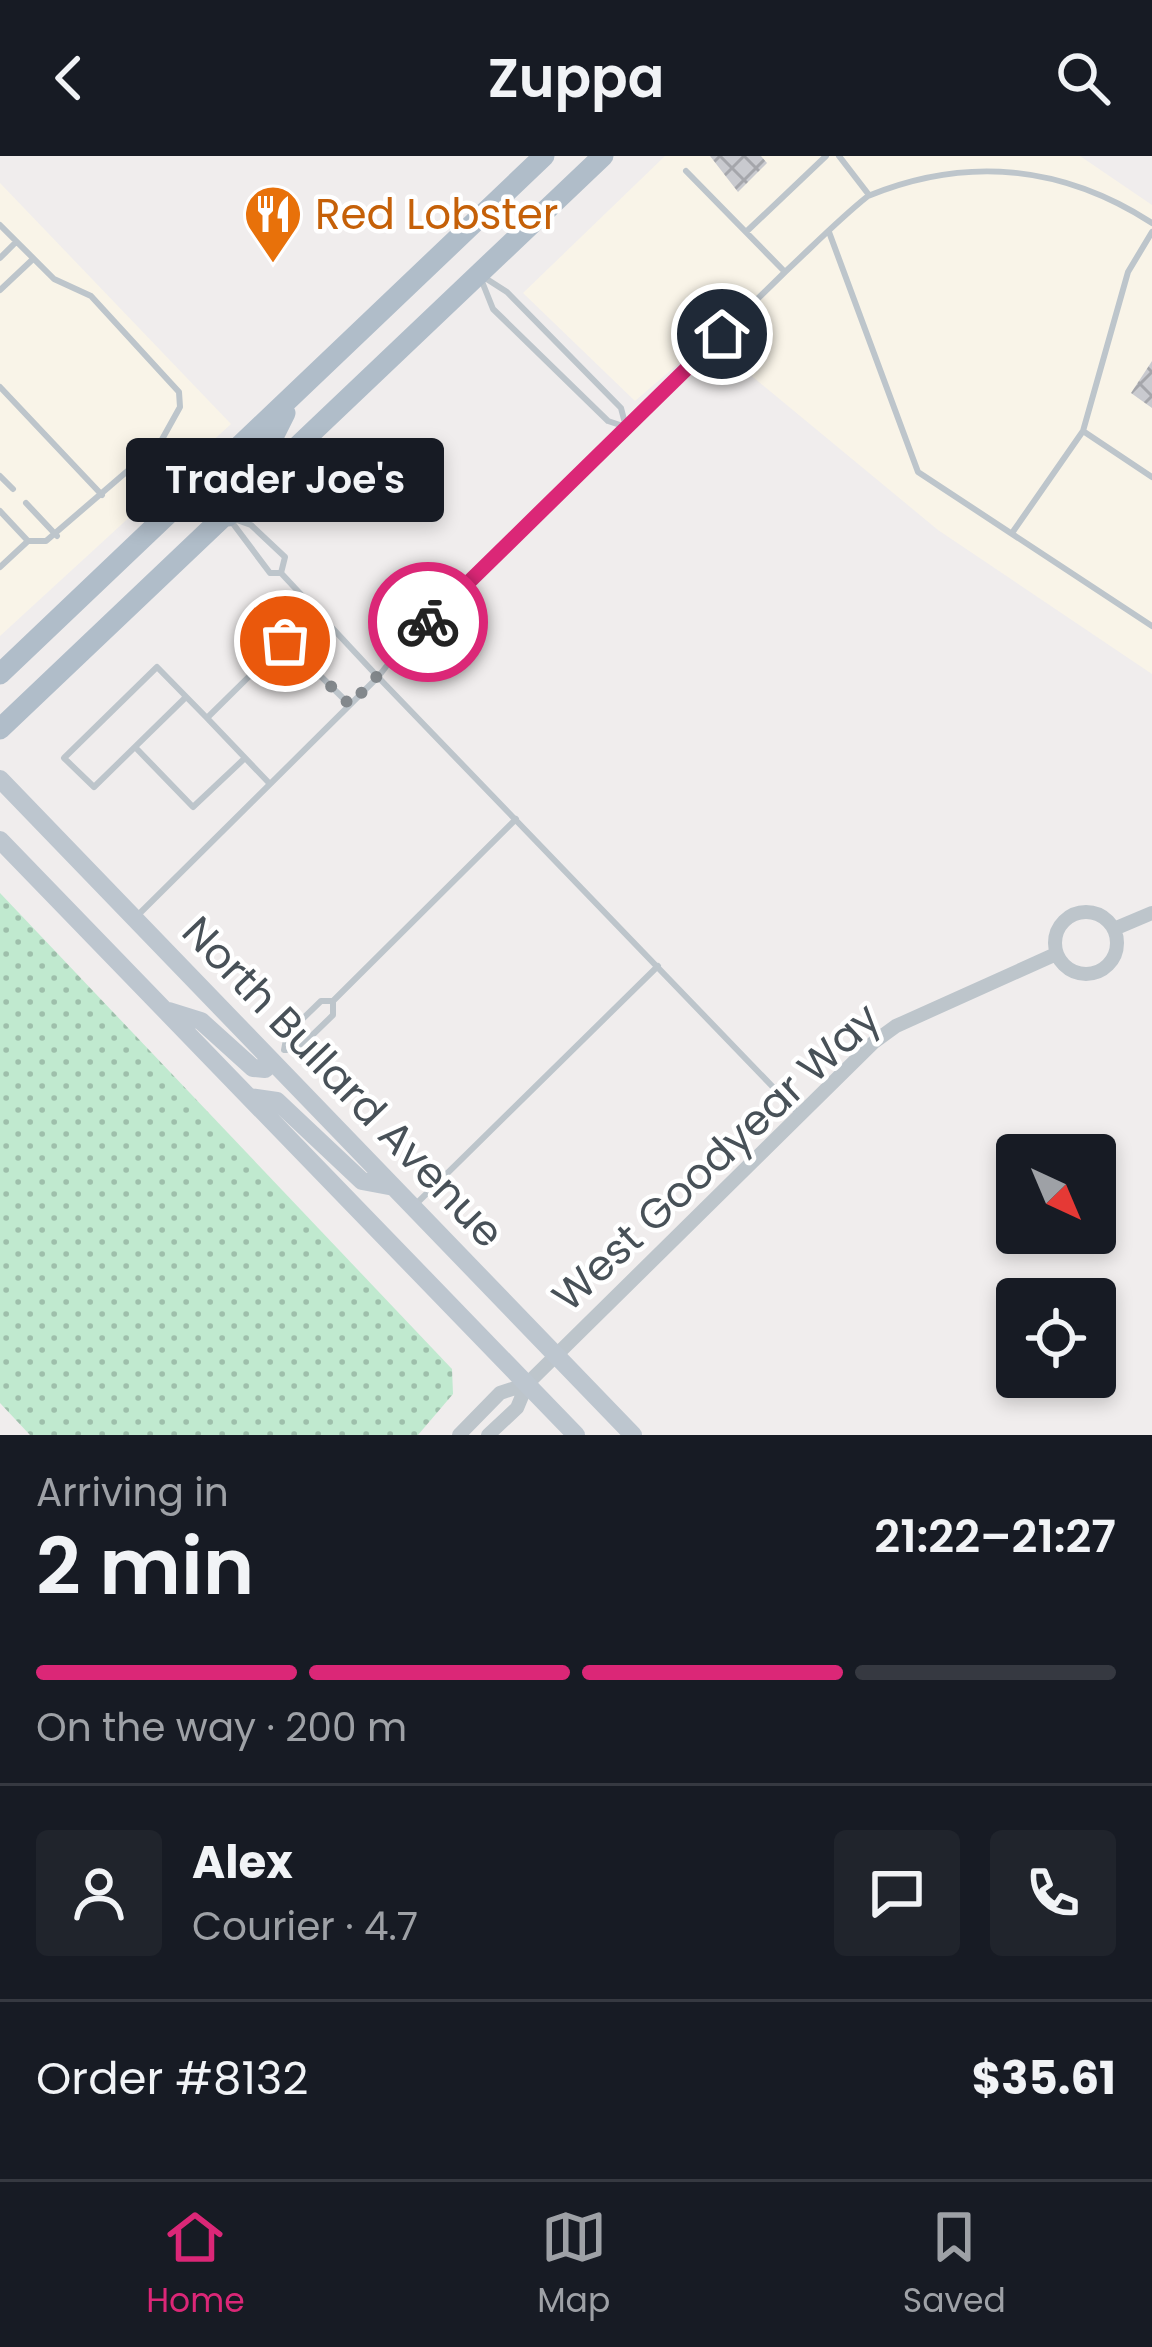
<!DOCTYPE html>
<meta charset="utf-8">
<style>
body{margin:0;font-family:Poppins,sans-serif;background:#20242c;color:#f1f3f6;height:100vh;display:flex;flex-direction:column;font-size:45px;white-space:nowrap}
*{box-sizing:border-box;margin:0}
p{font-size:39px;color:#9ea1a6}
.icon{flex:none;width:66px;height:66px;fill:none;stroke:currentColor;stroke-width:2;stroke-linecap:round;stroke-linejoin:round}
.map{position:relative;height:1279px;overflow:hidden}
.sheet{display:flex;flex-direction:column;background:#171b24;flex:1}
.sheet>*{flex:none}
.needle{width:78px;rotate:136deg}
.buttons{position:absolute;left:996px;top:978px;display:grid;gap:24px}
.buttons a{display:grid;place-items:center;width:120px;height:120px;border-radius:12px;background:#171b24;box-shadow:0 6px 18px #0003;font-size:60px}
.pin{position:absolute;display:grid;place-items:center;width:102px;height:102px;color:#fff;margin:-51px;border:6px solid #fff;border-radius:50%;box-shadow:0 3px 12px #0007}
.courier{position:absolute;display:grid;place-items:center;width:120px;height:120px;margin:-60px;border:9px solid #db2777;border-radius:50%;background:#fff;color:#222;box-shadow:0 3px 15px #0007}
.bubble{position:absolute;height:84px;border-radius:12px;background:#171b24;box-shadow:0 6px 18px #0003;font-size:39px;font-weight:600;line-height:84px;text-align:center}
.overview em{font-style:normal;font-weight:600}
.overview div{display:flex;flex-direction:column-reverse}
.overview{display:flex;align-items:center;justify-content:space-between;height:204px;padding:0 36px}
h1{font-size:78px;font-weight:600;line-height:90px}
.bar{display:grid;grid-template-columns:repeat(4,1fr);gap:18px 12px;align-content:center;height:144px;padding:0 36px}
.bar i{height:15px;border-radius:9px;background:#363941}
.bar .active{background:#db2777}
.bar p{grid-column:span 4}
.line{display:flex;align-items:center;gap:30px;padding:0 36px;border-top:3px solid #363941}
.line div{flex:1}
.round{display:grid;place-items:center;flex:none;width:126px;height:126px;border-radius:12px;background:#20242c}
header{display:flex;justify-content:space-between;align-items:center;height:156px;padding:0 36px;background:#171b24;font-size:54px;font-weight:600}
.dock{display:flex;justify-content:space-around;align-items:center;height:168px;border-top:3px solid #363941;background:#171b24;font-size:33px;color:#9ea1a6}
.dock a{display:grid;justify-items:center;gap:6px}
.dock .active{color:#db2777}
.map>svg:first-child{display:block}
.commercial{fill:#f9f4e8}
.grass{fill:url(#grass-dots)}
.building{fill:url(#building-cross-hatch)}
.lines{fill:none;stroke-linecap:round;stroke-linejoin:round}
.service{stroke:#bdc5cb;stroke-width:6}
.minor{stroke:#bdc5cb;stroke-width:14}
.secondary{stroke:#bdc6cf;stroke-width:18}
.primary{stroke:#b0bdc9;stroke-width:21}
.done{stroke:#83888c;stroke-width:12;stroke-dasharray:0 21.6}
.route{stroke:#db2777;stroke-width:15}
.labels{text-anchor:middle;dominant-baseline:central;stroke-width:9;stroke-linejoin:round;paint-order:stroke}
.food-label{font-size:42px;fill:#c56008;stroke:#fff;text-anchor:start}
.street-label{font-size:42px;fill:#485158;stroke:#fff}
</style>
<header><svg class="icon" aria-label="back" viewBox="0 0 24 24"><path d="M15 5l-7 7 7 7"/></svg>Zuppa<svg class="icon" aria-label="search" viewBox="0 0 24 24"><circle cx="10" cy="10" r="6"/><path d="M15 15l6 6"/></svg></header>
<div class="map">
<svg width="1152" height="1279" viewBox="0 0 1152 1279">
<defs>
<pattern id="grass-dots" width="8" height="8" patternUnits="userSpaceOnUse" patternTransform="scale(3)"><rect width="8" height="8" fill="#c0e9cf"/><path d="M2 2h.1M6 6h.1" fill="none" stroke="#9ebfab" stroke-width="1.8" stroke-linecap="round"/></pattern>
<pattern id="building-cross-hatch" width="8" height="8" patternUnits="userSpaceOnUse" patternTransform="scale(3)"><rect width="8" height="8" fill="#c9cacf"/><path d="M0 0l8 8M0 8l8-8" fill="none" stroke="#a5a6ab"/></pattern>
</defs>
<rect width="100%" height="100%" fill="#f0eded"/>
<path class="commercial" d="M665 0H1080L1152 49V518L938 374 707 183 635 245 523 137Z
M0 27 231 268 0 480Z"/>
<path class="grass" d="M0 737 452 1213 453 1238 418 1279H30L0 1247Z"/>
<path class="building" d="M710 0H761L767 7 738 36Z
M1152 205V252L1131 237Z"/>
<g class="lines">
<path class="service" d="M839 0 869 39
M686 15 785 116C812 91 839 63 868 40 966 0 1062 9 1152 67
M0 69 54 123 91 140 179 236 180 251 160 287 195 326
M746 76 826 0
M829 76 918 316 1152 470
M0 102 16 86
M482 120 507 136 621 252 626 271
M481 123 493 153 608 265 626 271
M0 134 32 104
M0 231 102 339
M1083 275 1152 321
M0 320 13 333
M26 347 57 380
M0 355 28 385H46L160 287
M234 363 251 369 285 401 281 417
M231 365 270 417H281L378 521 399 494 785 116
M1012 377 1083 275 1128 116 1152 76
M0 411 28 385
M186 541 94 631 64 602 157 511 207 562
M135 591 193 651 245 602
M270 628 207 562 285 485 350 549
M138 759 378 521 797 956
M284 894 287 878 321 845H333L516 663
M286 894 300 891 333 859V845
M416 1048 658 810"/>
<path class="minor" d="M1055 787a31 31 0 1 1 62 0a31 31 0 1 1-62 0Z
M1114 773 1152 757
M459 1279 500 1237 527 1228
M488 1279 517 1252 527 1228 874 886 896 870 1056 798"/>
<path class="secondary" d="M0 623 633 1279
M0 684 576 1279
M169 855 201 865 253 912 265 913 273 906
M249 941 277 945 362 1025 394 1031"/>
<path class="primary" d="M228 360 220 347 223 341 272 283 285 257
M0 518 544 0
M0 573 603 0"/>
</g>
<g class="lines">
<path class="done" d="M285 485 350 549 428 466"/>
<path class="route" d="M428 466 722 178"/>
</g>
<defs>
<g id="restaurant-pin" transform="scale(3)"><path d="M0 17L-7.5 6A9.5 9.5 0 1 1 7.5 6Z" fill="#e8710a" stroke="#fff"/><path d="M-5-6h1v4h1v-4h1v4h1v-4h1v5L-1.5 .5V6h-2V.5L-5-1ZM5-6V6H3V1.5H1.5Q1.5-4 5-6Z" fill="#fff"/></g>
</defs>
<g fill-rule="evenodd">
<use href="#restaurant-pin" x="273" y="58"/>
</g>
<g class="labels">
<g class="food-label">
<text x="315" y="58">Red Lobster</text>
</g>
<g class="street-label">
<text transform="translate(343 926) rotate(46)">North Bullard Avenue</text>
<text transform="translate(716 1001) rotate(-43)">West Goodyear Way</text>
</g>
</g>
</svg>
<div class="buttons">
<a><svg class="needle" viewBox="-14 -14 28 28"><path d="M0-13l5 13h-10z" fill="#e53935"/><path d="M0 13l5-13h-10z" fill="#9ea1a6"/></svg></a>
<a><svg class="icon" aria-label="locate" viewBox="0 0 24 24"><circle cx="12" cy="12" r="6"/><path d="M12 2v4M12 18v4M2 12h4M18 12h4"/></svg></a>
</div>
<div class="pin" style="left:285px;top:485px;background:#ea580c"><svg class="icon" aria-label="bag" viewBox="0 0 24 24"><path d="M5 8h14l-1 12H6zM9 8a3 3 0 0 1 6 0"/></svg></div>
<div class="pin" style="left:722px;top:178px;background:#1f2937"><svg class="icon" aria-label="home" viewBox="0 0 24 24"><path d="M3 11l9-7 9 7M6 9v11h12V9"/></svg></div>
<div class="courier" style="left:428px;top:466px"><svg class="icon" aria-label="bike" viewBox="0 0 24 24"><circle cx="6" cy="16" r="4"/><circle cx="18" cy="16" r="4"/><path d="M6 16l4-8h5l3 8M10 8l3 8H6M13 5h3"/></svg></div>
<div class="bubble" style="left:126px;top:282px;width:318px">Trader Joe's</div>
</div>
<section class="sheet">
<div class="overview"><div><h1>2 min</h1><p>Arriving in</p></div><em>21:22–21:27</em></div>
<div class="bar"><i class="active"></i><i class="active"></i><i class="active"></i><i></i><p>On the way · 200 m</p></div>
<div class="line" style="height:216px"><a class="round"><svg class="icon" aria-label="person" viewBox="0 0 24 24"><circle cx="12" cy="8" r="4"/><path d="M4 21q1-7 8-7t8 7"/></svg></a><div><b>Alex</b><p>Courier · 4.7</p></div><a class="round"><svg class="icon" aria-label="chat" viewBox="0 0 24 24"><path d="M4 5h16v11H9l-5 4z"/></svg></a><a class="round"><svg class="icon" aria-label="phone" viewBox="0 0 24 24"><path d="M5 4h4l2 5-3 2q2 4 5 5l2-3 5 2v4C11 20 4 13 5 4z"/></svg></a></div>
<div class="line" style="height:156px"><div>Order #8132</div><b>$35.61</b></div>
</section>
<nav class="dock">
<a class="active"><svg class="icon" aria-label="home" viewBox="0 0 24 24"><path d="M3 11l9-7 9 7M6 9v11h12V9"/></svg>Home</a>
<a><svg class="icon" aria-label="map" viewBox="0 0 24 24"><path d="M3 6l6-2 6 2 6-2v14l-6 2-6-2-6 2zM9 4v14M15 6v14"/></svg>Map</a>
<a><svg class="icon" aria-label="saved" viewBox="0 0 24 24"><path d="M7 4h10v16l-5-4-5 4z"/></svg>Saved</a>
</nav>
